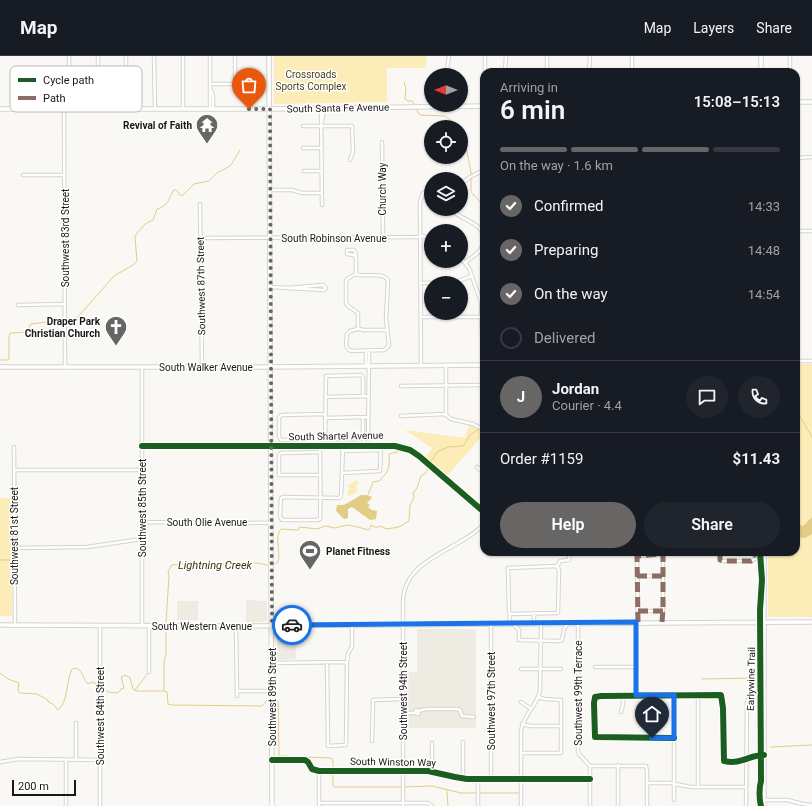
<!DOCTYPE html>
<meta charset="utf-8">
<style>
body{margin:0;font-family:Roboto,sans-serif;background:#20242c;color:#f1f3f6;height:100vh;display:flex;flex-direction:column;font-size:15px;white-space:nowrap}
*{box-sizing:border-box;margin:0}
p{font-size:13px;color:#9ea1a6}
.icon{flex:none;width:22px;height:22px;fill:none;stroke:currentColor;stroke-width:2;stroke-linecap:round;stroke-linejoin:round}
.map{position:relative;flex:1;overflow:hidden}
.details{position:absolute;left:480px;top:12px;width:320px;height:488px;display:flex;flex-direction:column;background:#171b24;border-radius:12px;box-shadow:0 1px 3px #0004}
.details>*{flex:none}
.needle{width:26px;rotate:270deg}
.tools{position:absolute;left:424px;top:12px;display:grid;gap:8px}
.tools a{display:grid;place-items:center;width:44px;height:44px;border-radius:50%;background:#171b24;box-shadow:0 1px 3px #0004;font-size:20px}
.scale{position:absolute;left:12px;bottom:10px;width:64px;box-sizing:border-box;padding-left:4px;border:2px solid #191816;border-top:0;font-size:11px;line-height:14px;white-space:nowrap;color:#191816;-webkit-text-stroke:3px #fff;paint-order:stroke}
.pin{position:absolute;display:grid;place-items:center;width:34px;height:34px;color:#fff;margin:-41px -17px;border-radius:50% 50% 50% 0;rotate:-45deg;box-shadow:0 0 4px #0007}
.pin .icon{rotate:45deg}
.courier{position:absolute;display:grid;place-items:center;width:40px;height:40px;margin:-20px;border:3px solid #1a73e8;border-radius:50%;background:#fff;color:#222;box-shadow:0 1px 5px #0007}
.overview em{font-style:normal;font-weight:600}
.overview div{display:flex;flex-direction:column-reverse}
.overview{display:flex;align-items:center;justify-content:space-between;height:68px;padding:0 20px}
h1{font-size:26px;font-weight:600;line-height:30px}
.bar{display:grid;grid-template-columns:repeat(4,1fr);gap:6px 4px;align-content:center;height:48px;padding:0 20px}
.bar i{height:5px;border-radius:3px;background:#363941}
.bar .selected{background:#686664}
.bar p{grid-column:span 4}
.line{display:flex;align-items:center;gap:10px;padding:0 20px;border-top:1px solid #363941}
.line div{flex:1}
.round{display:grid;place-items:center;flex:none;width:42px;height:42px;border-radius:21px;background:#20242c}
ol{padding:0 20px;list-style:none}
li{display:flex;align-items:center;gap:12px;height:44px}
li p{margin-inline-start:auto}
li .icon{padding:4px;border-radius:50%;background:#686664;color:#fff;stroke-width:4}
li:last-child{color:#9ea1a6}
li i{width:22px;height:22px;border:2px solid #363941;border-radius:50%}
.action{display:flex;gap:8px;margin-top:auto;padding:8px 20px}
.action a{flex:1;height:46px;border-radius:24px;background:#686664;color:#fff;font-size:16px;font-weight:600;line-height:46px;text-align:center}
.action a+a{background:#20242c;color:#f1f3f6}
header{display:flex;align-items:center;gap:24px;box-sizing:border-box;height:56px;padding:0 20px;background:#171b24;border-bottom:1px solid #363941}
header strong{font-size:19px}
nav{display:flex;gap:22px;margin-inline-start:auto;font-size:14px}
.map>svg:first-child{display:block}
.built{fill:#eeebe2}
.green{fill:#fcecb8}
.water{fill:#e1cd86}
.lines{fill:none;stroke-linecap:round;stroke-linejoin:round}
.stream{stroke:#e1cd86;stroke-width:1}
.street-casing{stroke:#d5d3d0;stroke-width:4.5}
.secondary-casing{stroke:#d5d3d0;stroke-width:5.5}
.street{stroke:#fefefd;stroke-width:2.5}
.secondary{stroke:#fefefd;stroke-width:3.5}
.quiet{stroke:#8d6e63;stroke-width:5;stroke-dasharray:10 5;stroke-linecap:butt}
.cycleway-casing{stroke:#fff;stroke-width:8}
.cycleway{stroke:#1b5e20;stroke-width:6}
.done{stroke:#686664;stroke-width:4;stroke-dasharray:0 7.2}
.route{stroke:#1a73e8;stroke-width:5}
.labels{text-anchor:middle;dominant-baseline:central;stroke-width:3;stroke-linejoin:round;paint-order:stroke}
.park-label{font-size:10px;fill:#4c4016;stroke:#fff}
.street-label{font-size:10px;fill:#191816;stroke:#fff}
.poi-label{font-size:10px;font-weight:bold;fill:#191816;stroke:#fff;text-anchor:end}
.water-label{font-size:11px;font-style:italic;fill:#3b2f03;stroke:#fff}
.key{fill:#fff;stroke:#babab9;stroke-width:1}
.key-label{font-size:11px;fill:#191816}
</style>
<header>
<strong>Map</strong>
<nav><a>Map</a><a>Layers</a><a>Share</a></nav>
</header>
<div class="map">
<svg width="812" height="750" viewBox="0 0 812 750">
<rect width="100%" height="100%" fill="#faf8f4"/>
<path class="built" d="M246 544 267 545V564L264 566H246Z
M177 545H198V564H177Z
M417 573H476V672H405V616H417Z
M295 574 296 603 277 604V578L279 575Z"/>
<path class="green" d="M274 0H427L425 12H387V46L274 48Z
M796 308H812V561H770L768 559V496H796Z
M469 369 476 371 484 376V378L446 421 424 403 432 392 405 374 465 382Z
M357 424 359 428 356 430 358 435 349 440 347 435 350 433 348 429Z
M0 442H12V560H0Z"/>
<path class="water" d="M361 439H366L372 441 370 444 367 447 370 449 368 451 372 454 377 455 376 463 370 464 352 451 348 453V462L344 463 336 455 337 449H344Z
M812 461V478L805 482 796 481V462L799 468 803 470Z"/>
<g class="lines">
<path class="stream" d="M404 26 406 33 405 43 408 45H412L416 50
M417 53 418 57 421 59 445 60 460 71
M461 72 467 80 466 91 471 116V136L484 150
M69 264 76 263 114 220 133 209 137 205 135 181 137 177 145 168 153 164 157 153C170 149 167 144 174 134H176L180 139 182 140 194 128 209 125 218 116 225 113 231 109 240 94
M0 304H7L9 303V281L10 277 26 276 31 268 63 264
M796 357 801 362 812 381
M368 439 373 426 379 425C389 415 390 412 389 398L397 396 398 393
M0 504H12
M275 508 278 506C281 495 274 481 281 473L298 474 300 471 317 473 325 470 335 472 347 469 358 471 368 474 370 473 371 469 374 471H378L380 470 387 473 399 471 409 465 410 449 414 442 413 437 417 432 421 420 426 417 428 410 437 396 448 391 463 390 470 379 479 373
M166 566 169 520 168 515 172 509 190 507 241 508 257 507 267 509
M0 617 8 623 19 627 18 635 20 637 37 638 48 644V646L53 648 58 654C68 647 66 625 72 613 82 609 82 623 88 628L92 626 99 629
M702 623 754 622C760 630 758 660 759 671L760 672
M101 631 108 636 118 637 121 633 124 632 121 621 125 619 130 622 133 633 136 635H164
M135 634 149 616
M164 634V606L166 598V574
M164 635 167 636 168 648 171 649 262 650 267 644H269
M275 644 278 645 279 700 331 702 333 704V730L334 731H401
M771 691 812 689
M404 731 432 730 461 737H476
M447 735 448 750
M480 737H519"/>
<g class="street-casing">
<path id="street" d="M69 0 70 53
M98 0V53
M126 0V53
M154 0 155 53
M183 0V53
M210 0V53
M485 0V16
M790 0V16
M632 15H660
M632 15V0
M505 16 506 0
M547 16V0
M589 16 590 0
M446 19 449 0
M210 28H235V0
M211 34 213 40V53
M321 52 322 149
M64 53 65 311
M322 65 324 52
M303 70H352L353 96 350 104
M382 86 383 181
M303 92H322
M796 102 812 101
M304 115H322
M23 119H64
M461 128 470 121 484 114
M270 134H292L302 137H322
M200 148 202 311
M451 153C461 165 482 165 483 182 484 186 483 190 480 194 477 199 470 202 466 206
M796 175H812
M200 182 417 181 423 180 431 183
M461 202 469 212 481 246 483 309
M355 218C365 222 382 215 388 224L386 263 389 288 388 291 384 294 352 295 349 294 346 290 347 278 350 275 358 273V257L348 250 346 247V225C348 220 354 221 356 217V198L354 194H347V198L354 199 356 202
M420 227 455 226 472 220
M270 231 324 234 326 232 323 229 287 232
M18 249 65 248
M421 261H482
M359 273 363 274H387
M366 295V307L368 310
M796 305H812
M421 310 420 146 423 137 431 134
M142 311V570
M401 330 484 329
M325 341 368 340
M446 358V310
M401 360 445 358 451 363 473 368 484 374
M325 362 368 361
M325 383H361L363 380V361
M142 390H395L410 394 419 400 484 456
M302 390 300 384H281L279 381V361L282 359 325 358
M320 390C320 414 321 439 320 463L317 464H282L280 460 281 442 283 441 339 442 341 440 343 390
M325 390 326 320 361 319 363 321V339
M368 390 369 295
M14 391 15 570
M342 395 381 394
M477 411 484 417
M15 414H142
M342 417 380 415 381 389
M320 419H279V399L281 397 320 396
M142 466 271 467
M14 492 87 491 142 483
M720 496V504L723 505H751L755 503 756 496
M556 510 558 511 559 515 558 556 557 557 510 558 509 557 508 512Z
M557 511 560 505 569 504 570 496
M637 520H663
M638 555H663
M534 558V567
M638 566 637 500 663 498
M662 566 663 553V496
M578 567V695L579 698 590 710V750
M491 568V723
M509 568 510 558
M513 568 519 574V584L558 585 562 584 564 573 568 567
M149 570V616
M236 570 237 640
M327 606 328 690 346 689 347 607 348 598 352 590V569
M272 607 347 606
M595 611H636
M521 613H561
M237 635H272
M636 639V567
M521 646 531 653
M416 654 419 655 418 658 415 657Z
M418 655 426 653H457L460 654 462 660 474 661
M621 656 623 648V640
M647 656 650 648V639
M403 657H415
M76 667V704
M522 668 530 670H561
M674 682 595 681 594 647 595 641 601 640 721 639 723 652 724 705C742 709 748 699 764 699
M372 685 373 644 403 643
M463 686V723
M521 697H561V644L544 643 538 641
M272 704H305L308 706 312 713 319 715H428L455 721 467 723H590
M0 706 18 703 100 704
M590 710H646L647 715V750
M319 715V750
M432 715V687
M647 727H670L691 731H745
M698 731V639
M674 744V639
M764 744H787L803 748 812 749
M319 747H428L432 750
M66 750V704
M100 750V570
M403 750V545C404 502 459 495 484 468
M478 750V723
M521 750V675C523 659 537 650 540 635L541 568
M618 750V709
M746 750 747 647 749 640"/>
</g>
<g class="secondary-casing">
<path id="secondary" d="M269 0 272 750
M761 16V0
M796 46H812
M0 53H270L484 50
M0 311H266L484 309
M764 496V750
M0 569 236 570 812 566"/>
</g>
<use href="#street" class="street"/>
<use href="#secondary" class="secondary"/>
<path class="quiet" d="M720 496V504L723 505H751L755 503 756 496
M637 520H663
M638 555H663
M638 566 637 500 663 498
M662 566 663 553V496"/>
<g class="cycleway-casing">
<path id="cycleway" d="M142 390H395L410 394 419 400 484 456
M760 496 762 524 760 554 761 725C759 732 759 743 761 750
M674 682 595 681 594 647 595 641 601 640 721 639 723 652 724 705C742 709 748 699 764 699
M272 704H305L308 706 312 713 319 715H428L455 721 467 723H590"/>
</g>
<use href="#cycleway" class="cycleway"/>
</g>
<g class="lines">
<path class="done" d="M249 53H270L272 570 292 569"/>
<path class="route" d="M292 569 636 566V639H674V682H652"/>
</g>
<defs>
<g id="temple-pin" transform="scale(1.15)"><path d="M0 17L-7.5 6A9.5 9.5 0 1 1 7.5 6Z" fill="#686664" stroke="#fff"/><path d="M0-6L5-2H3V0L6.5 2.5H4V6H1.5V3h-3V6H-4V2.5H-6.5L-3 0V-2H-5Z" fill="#fff"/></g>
<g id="church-pin" transform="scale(1.15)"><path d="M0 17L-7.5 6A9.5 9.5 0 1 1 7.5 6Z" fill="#686664" stroke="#fff"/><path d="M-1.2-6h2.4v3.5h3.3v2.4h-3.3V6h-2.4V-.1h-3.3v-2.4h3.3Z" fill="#fff"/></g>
<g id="stadium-pin" transform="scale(1.15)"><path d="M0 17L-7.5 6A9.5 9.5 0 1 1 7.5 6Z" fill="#686664" stroke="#fff"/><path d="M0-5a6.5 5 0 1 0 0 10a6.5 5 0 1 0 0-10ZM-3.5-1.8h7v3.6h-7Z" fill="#fff"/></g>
</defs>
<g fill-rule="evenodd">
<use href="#temple-pin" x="207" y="69"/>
<use href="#church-pin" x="116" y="271"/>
<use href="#stadium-pin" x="310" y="495"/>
</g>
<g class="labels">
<g class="park-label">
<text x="311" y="18">Crossroads<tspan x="311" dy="12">Sports Complex</tspan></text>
</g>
<g class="street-label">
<text transform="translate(338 52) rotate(-1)">South Santa Fe Avenue</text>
<text transform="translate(382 133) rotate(-90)">Church Way</text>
<text transform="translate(65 182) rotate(-90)">Southwest 83rd Street</text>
<text x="334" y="182">South Robinson Avenue</text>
<text transform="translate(201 230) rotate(-91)">Southwest 87th Street</text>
<text x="206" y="311">South Walker Avenue</text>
<text transform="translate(336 380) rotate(-1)">South Shartel Avenue</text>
<text transform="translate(142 452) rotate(-90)">Southwest 85th Street</text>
<text x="207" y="466">South Olie Avenue</text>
<text transform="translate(14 480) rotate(-90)">Southwest 81st Street</text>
<text x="202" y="570">South Western Avenue</text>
<text transform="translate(751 623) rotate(-89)">Earlywine Trail</text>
<text transform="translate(403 635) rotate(-90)">Southwest 94th Street</text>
<text transform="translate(578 637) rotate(-90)">Southwest 99th Terrace</text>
<text transform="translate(272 641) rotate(-90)">Southwest 89th Street</text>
<text transform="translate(491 645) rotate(-90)">Southwest 97th Street</text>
<text transform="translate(100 660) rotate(-90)">Southwest 84th Street</text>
<text transform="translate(393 706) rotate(1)">South Winston Way</text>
</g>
<g class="poi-label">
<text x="192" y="69">Revival of Faith</text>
<text x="100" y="265">Draper Park<tspan x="100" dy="12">Christian Church</tspan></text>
<text x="326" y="495" text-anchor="start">Planet Fitness</text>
</g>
<g class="water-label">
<text x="215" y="509">Lightning Creek</text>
</g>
</g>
<rect x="10" y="10" width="132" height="46" rx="6" class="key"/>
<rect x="18" y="22" width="18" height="4" fill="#1b5e20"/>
<rect x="18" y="40" width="18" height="4" fill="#8d6e63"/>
<g class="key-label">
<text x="43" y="28">Cycle path</text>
<text x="43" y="46">Path</text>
</g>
</svg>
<div class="tools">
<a><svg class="needle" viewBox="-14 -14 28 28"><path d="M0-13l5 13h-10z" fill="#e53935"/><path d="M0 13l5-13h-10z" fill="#9ea1a6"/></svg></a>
<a><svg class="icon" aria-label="locate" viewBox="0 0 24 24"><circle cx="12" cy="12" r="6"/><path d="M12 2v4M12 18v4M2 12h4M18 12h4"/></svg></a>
<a><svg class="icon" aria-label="layers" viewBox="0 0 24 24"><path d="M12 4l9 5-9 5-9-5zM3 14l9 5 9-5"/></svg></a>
<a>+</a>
<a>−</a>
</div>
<div class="scale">200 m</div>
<div class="pin" style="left:249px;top:53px;background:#ea580c"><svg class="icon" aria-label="bag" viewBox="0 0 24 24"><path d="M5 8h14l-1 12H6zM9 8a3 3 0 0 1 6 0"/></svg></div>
<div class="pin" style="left:652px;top:682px;background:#1f2937"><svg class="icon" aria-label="home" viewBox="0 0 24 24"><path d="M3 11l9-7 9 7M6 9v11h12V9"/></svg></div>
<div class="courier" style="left:292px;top:569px"><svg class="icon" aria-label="car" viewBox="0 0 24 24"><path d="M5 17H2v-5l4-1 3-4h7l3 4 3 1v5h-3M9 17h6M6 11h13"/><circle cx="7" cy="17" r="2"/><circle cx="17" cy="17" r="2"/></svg></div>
<section class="details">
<div class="overview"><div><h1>6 min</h1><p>Arriving in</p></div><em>15:08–15:13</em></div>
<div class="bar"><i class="selected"></i><i class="selected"></i><i class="selected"></i><i></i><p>On the way · 1.6 km</p></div>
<ol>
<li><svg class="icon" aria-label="check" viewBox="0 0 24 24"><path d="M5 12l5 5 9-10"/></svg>Confirmed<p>14:33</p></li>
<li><svg class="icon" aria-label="check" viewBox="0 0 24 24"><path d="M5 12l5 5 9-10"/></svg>Preparing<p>14:48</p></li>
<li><svg class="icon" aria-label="check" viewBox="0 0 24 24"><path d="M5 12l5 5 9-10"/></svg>On the way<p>14:54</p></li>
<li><i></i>Delivered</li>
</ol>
<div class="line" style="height:72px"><b class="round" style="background:#686664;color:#fff">J</b><div><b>Jordan</b><p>Courier · 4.4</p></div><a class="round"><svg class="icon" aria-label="chat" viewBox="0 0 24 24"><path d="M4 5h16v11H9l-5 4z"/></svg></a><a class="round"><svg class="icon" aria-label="phone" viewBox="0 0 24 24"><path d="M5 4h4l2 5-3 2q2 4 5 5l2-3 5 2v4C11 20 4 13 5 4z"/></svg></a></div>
<div class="line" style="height:52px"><div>Order #1159</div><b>$11.43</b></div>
<div class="action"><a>Help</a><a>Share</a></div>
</section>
</div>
